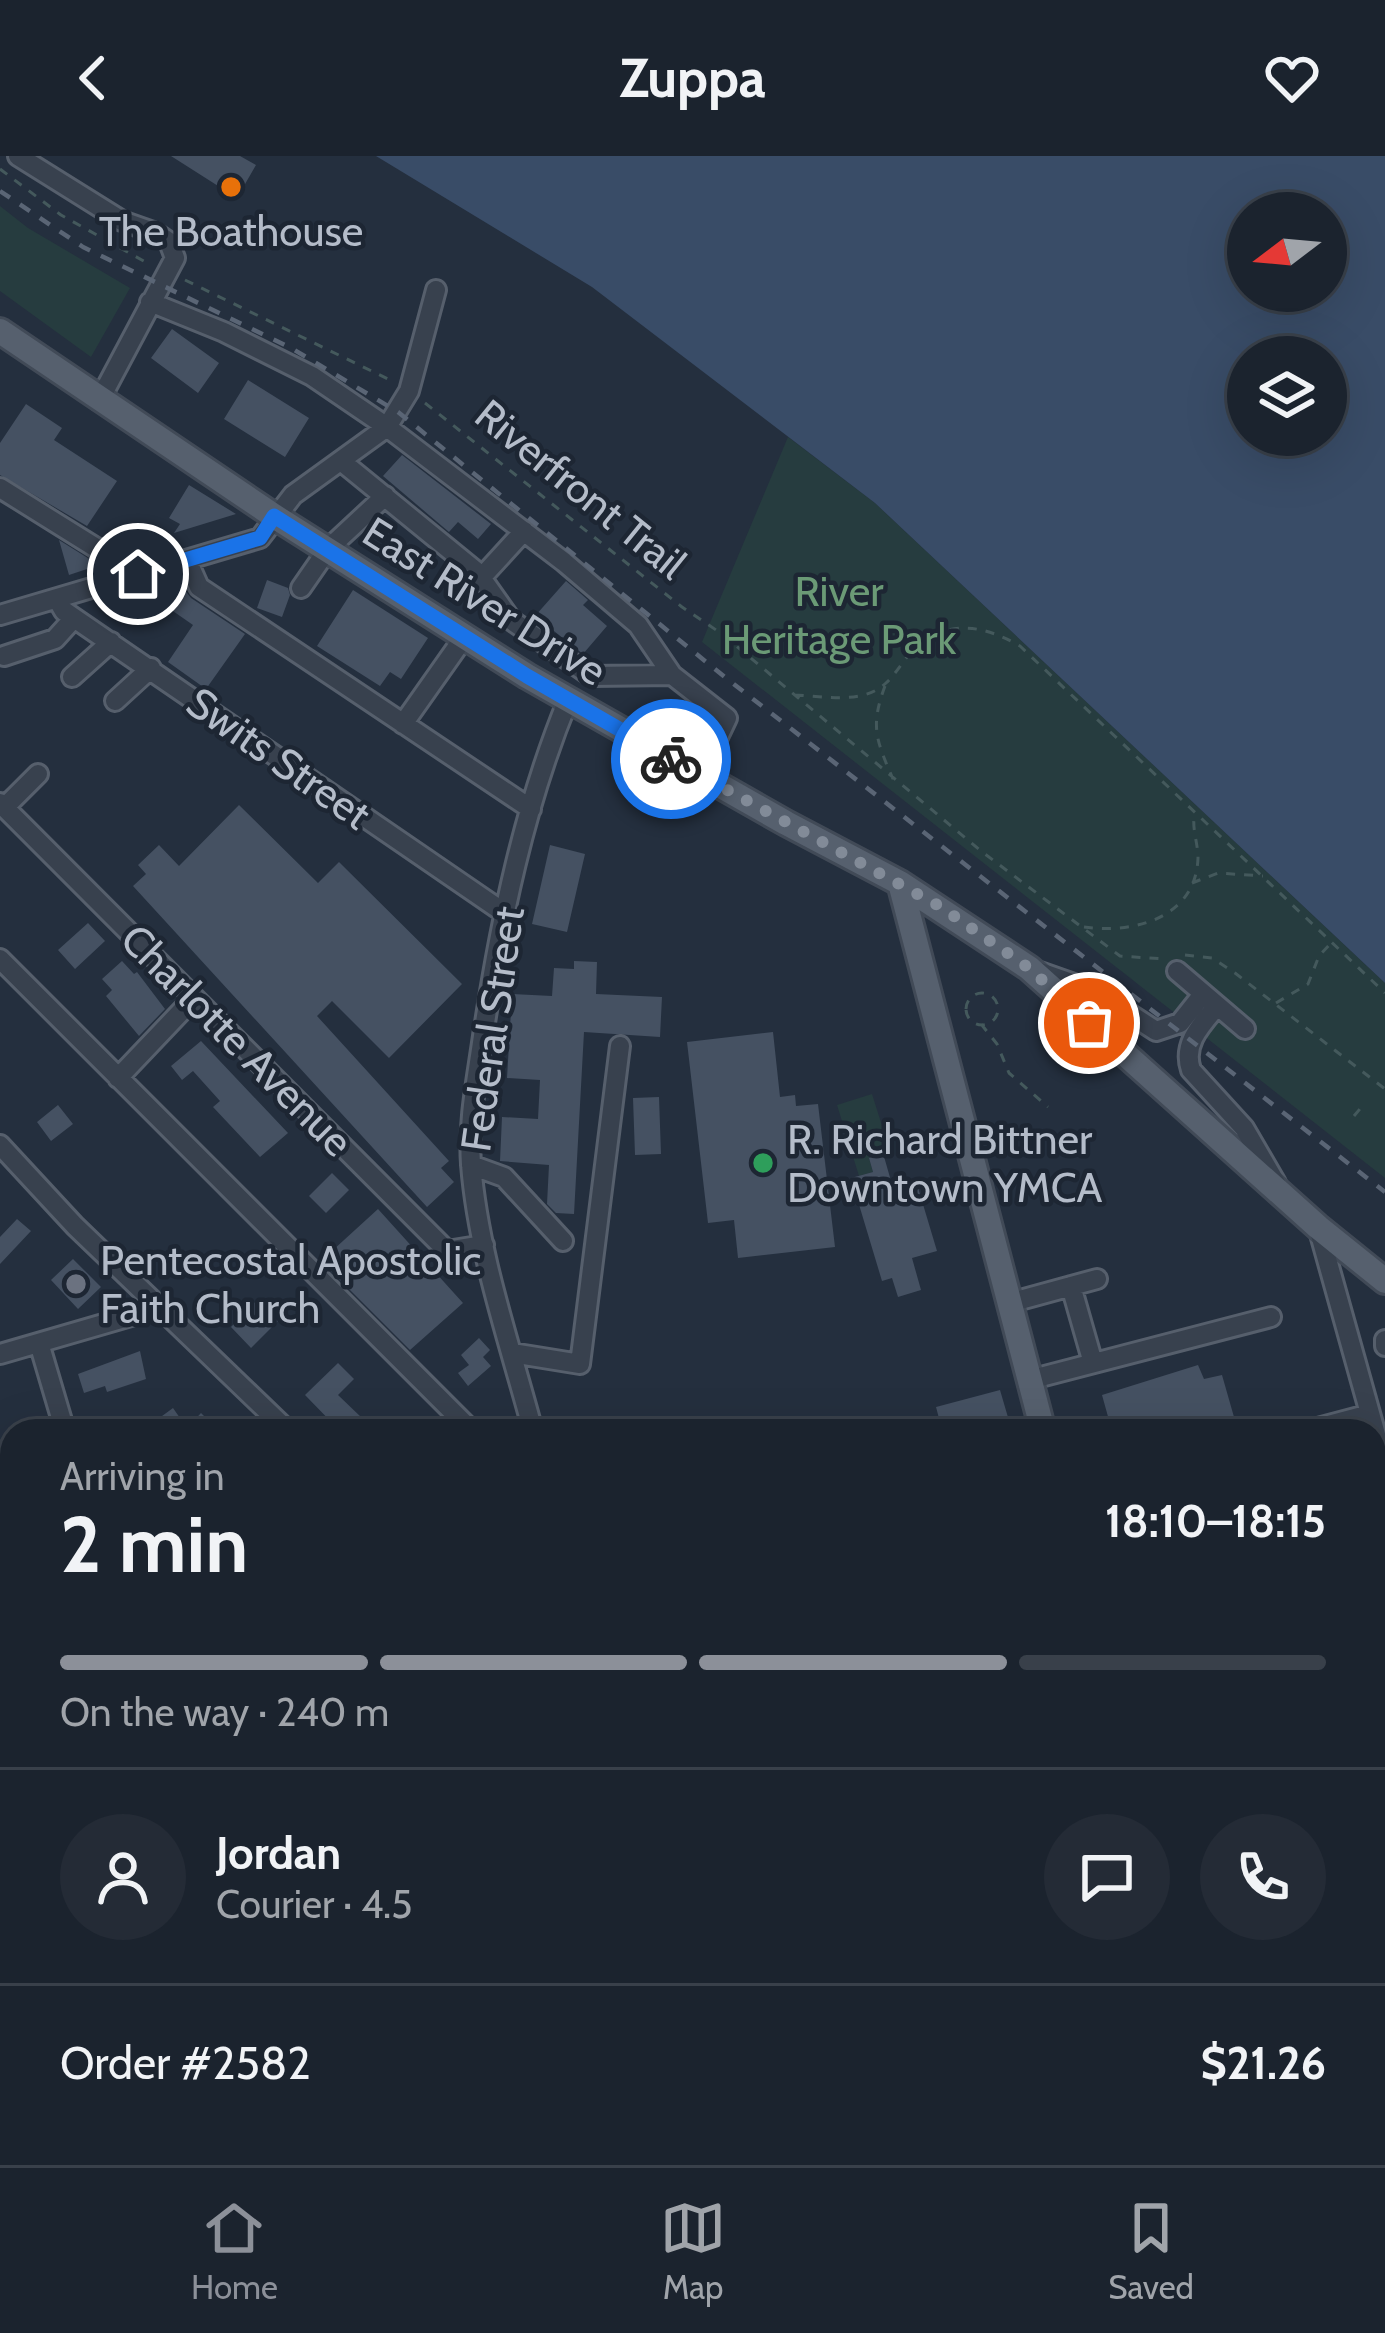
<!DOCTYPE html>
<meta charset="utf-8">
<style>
body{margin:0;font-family:Cabin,sans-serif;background:#242b36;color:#f1f3f6;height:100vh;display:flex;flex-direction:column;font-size:45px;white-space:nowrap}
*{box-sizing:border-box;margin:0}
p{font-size:39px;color:#a0a4aa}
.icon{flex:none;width:66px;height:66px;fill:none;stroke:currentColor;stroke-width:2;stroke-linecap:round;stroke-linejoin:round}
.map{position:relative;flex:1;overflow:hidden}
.sheet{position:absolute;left:0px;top:1263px;width:1386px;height:747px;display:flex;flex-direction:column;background:#1b232e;border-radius:36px 36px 0 0;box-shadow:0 12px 48px #0002,0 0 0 3px #39404a}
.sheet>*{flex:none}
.needle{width:78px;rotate:254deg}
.controls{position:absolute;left:1227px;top:36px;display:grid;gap:24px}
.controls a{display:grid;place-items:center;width:120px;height:120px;border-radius:50%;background:#1b232e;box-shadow:0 12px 48px #0002,0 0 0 3px #39404a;font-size:60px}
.pin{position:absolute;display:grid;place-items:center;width:102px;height:102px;color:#fff;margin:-51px;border:6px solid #fff;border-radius:50%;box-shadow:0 3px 12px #0007}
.courier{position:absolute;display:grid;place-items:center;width:120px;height:120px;margin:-60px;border:9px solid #1a73e8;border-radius:50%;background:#fff;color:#222;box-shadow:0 3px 15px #0007}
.headline em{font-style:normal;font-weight:800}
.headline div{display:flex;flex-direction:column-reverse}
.headline{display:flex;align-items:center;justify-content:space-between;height:204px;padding:0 60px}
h1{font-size:78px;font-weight:800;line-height:90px}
.bar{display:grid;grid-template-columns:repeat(4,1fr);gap:18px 12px;align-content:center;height:144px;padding:0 60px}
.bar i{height:15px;border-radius:9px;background:#39404a}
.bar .current{background:#8c9099}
.bar p{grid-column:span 4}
.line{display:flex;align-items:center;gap:30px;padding:0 60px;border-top:3px solid #39404a}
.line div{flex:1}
.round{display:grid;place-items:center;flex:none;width:126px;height:126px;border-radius:63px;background:#242b36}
header{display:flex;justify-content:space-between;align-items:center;height:156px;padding:0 60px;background:#1b232e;font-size:54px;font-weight:800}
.tabs{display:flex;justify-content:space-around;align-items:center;height:168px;border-top:3px solid #39404a;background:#1b232e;font-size:33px;color:#a0a4aa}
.tabs a{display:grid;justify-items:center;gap:6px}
.tabs .current{color:#8c9099}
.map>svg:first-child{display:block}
.green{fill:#263c3f}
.water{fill:#394c67;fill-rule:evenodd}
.building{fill:#455162}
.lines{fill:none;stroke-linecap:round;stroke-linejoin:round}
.minor-casing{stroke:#565f6c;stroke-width:24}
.major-casing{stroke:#414a57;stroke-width:30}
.path{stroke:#44595c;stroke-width:3;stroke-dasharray:9 9;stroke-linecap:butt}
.minor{stroke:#38414e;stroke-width:18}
.major{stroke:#56606e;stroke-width:24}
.rail{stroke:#5a6575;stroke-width:4.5;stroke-dasharray:12 12;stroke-linecap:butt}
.done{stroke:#828b98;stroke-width:12;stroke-dasharray:0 21.6}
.route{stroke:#1a73e8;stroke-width:15}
.food-dot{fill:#e8710a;stroke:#1d2633;stroke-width:4.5}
.leisure-dot{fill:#2e9e5b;stroke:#1d2633;stroke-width:4.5}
.worship-dot{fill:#6b7280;stroke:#1d2633;stroke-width:4.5}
.labels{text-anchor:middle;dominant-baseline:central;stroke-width:9;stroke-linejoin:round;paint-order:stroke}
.poi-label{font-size:42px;fill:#b4bcc9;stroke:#1d2633;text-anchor:start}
.street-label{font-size:42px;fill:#b4bcc9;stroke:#1d2633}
.park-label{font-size:42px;fill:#6b9a76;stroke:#1d2633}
</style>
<header><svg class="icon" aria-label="back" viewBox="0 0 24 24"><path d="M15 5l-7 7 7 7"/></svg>Zuppa<svg class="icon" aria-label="heart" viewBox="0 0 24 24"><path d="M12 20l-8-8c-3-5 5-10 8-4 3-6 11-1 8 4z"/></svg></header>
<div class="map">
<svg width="1385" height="2009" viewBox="0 0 1385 2009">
<rect width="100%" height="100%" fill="#242f3e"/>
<path class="green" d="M0 50 28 72 130 132 91 201 0 135Z
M788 281 875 347 1385 827V1022L702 486Z
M872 938 890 995 869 1002 873 1016 859 1020 837 949Z
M12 1496V1638L7 1639 0 1615V1499Z
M1385 1955V2009H1356L1353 1998H1374V1958Z"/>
<path class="water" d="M376 0H1385V827L875 347 592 131ZM1248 57H1326V135H1248ZM1248 201H1326V279H1248Z"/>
<path class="building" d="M171 0H240L256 9 237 42Z
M172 173 219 207 198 237 151 202Z
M248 224 309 262 285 301 224 263Z
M26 248 62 272 54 284 117 325 87 370 0 319V287Z
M402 299 491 368 478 383 458 366 449 376 383 320Z
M189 329 236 358 174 377 180 368 169 362Z
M59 384 99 409 69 419Z
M267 424 288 432 290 439 282 461 257 452Z
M566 425 588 444 583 449 607 470 583 498 535 460Z
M184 433 191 442 245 478 206 533 168 506 193 469 170 453Z
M353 434 428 482 401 523 390 516 380 530 317 490Z
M239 649 318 727 339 706 462 828 389 902 332 845 317 860 449 1005 441 1012 454 1026 427 1051 133 730 146 718 138 709 159 689 179 710Z
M550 689 585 698 567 776 532 768Z
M88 767 105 785 75 813 58 794Z
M122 805 134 818 137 816 165 853 139 880 106 840 112 834 102 823Z
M574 805 597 806 596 838 662 841 660 881 584 876 574 1058 556 1057 547 1048 549 1009 500 1005 502 961 538 963 540 924 507 922 512 838 552 840 554 812 574 813Z
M773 876 780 941 795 939 796 950 818 948 835 1091 738 1102 734 1064 708 1067 687 886Z
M201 885 288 977 260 1001 213 951 220 945 193 915 182 924 171 910Z
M659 941 661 998 635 999 633 942Z
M58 949 73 968 51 985 37 966Z
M883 997 893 1032 916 1025 937 1095 912 1102 921 1134 898 1141 892 1122 882 1125 851 1022 873 1016 869 1002Z
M332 1017 349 1034 326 1057 309 1040Z
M378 1053 463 1147 410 1194 321 1105Z
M17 1063 31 1075 0 1108V1081Z
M73 1103 101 1131 78 1153 51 1124Z
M257 1144 278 1165 251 1192 231 1171Z
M479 1182 490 1194 483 1201 491 1210 468 1230 458 1217 469 1209 461 1199Z
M140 1195 146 1223 107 1236 105 1230 84 1237 78 1218Z
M338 1207 354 1223 338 1239 362 1262 349 1275H340L305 1239Z
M1198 1209 1204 1223 1222 1219 1238 1275H1112L1102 1239Z
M1000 1234 1012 1275H960L958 1265 941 1270 936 1251Z
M173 1252 187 1272 201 1257 219 1275H167L158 1263Z"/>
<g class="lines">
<g class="minor-casing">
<path id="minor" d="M18 0 122 65 156 77 169 86 175 102 99 245
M150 146 224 176 312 220 387 271 564 406 638 469 672 519 727 562 700 619
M341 305 477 416 511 464 591 520 672 519
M0 332 138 418
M187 404 199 431 531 653
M481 422 524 375
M301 432 328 393 385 340
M57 443 64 455 506 758
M0 459 260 382 293 339 387 271 409 235 436 134
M4 500 55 483 74 462
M72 521 111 486
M115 545 151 512
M403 568 465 480
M0 647 447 1095 484 1089
M4 652 38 618
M0 803 472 1275
M1177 815 1245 873
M1040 816 1094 835 1156 875 1180 867 1203 838
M1217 850C1201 869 1182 888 1191 914L1244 972 1276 1027
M118 922 194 842
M0 989 75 1070 288 1275
M471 1009 504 1021 563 1085
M1318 1071 1385 1311
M1071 1130 1093 1207
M1009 1147 1097 1123
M1385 1184V1190
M39 1187 65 1275
M512 1197 580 1208 620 890
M0 1198 162 1151
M1029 1224 1271 1161
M533 1275C510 1188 478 1098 471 1008 468 965 477 923 483 880 500 766 524 651 568 544
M1306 1275 1370 1258
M0 1492 12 1488
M1374 1598 1385 1595
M0 1656 12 1652
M1377 1867 1385 1897
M1374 1926 1385 1923
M0 1989 12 1986
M270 1998 273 2009
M429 1998 432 2009
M591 1998 594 2009
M719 1998 722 2009
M1346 1998 1349 2009
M1079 2009 1119 1998"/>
</g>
<g class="major-casing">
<path id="major" d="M0 175 274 360 527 520 786 667 900 727 1029 812 1318 1071 1385 1125
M900 727 1043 1275
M1250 1998 1254 2009"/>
</g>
<path class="path" d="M0 13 61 59 149 108
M185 124 392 225
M425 247 682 451 722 478 981 695 1120 800 1164 803
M885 530C870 570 876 584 893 623
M795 539C824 540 863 549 886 527 897 517 905 501 916 491 950 462 985 470 1020 490L1385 837
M1192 727 1218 717 1263 720
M1084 771C1132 778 1196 763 1198 702 1198 686 1191 671 1195 656
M1185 799 1212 802 1235 817 1385 933
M966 853a16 16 0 1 1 32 0a16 16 0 1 1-32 0Z
M1276 847 1308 828 1319 800 1331 787
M981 868 997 888 1009 917 1048 951
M1354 960 1364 948"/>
<use href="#minor" class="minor"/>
<use href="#major" class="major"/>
<path class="rail" d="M0 35 83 91 291 192 398 256 726 522 1385 1036"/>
</g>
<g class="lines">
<path class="done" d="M671 603 941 751 1029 812 1089 867"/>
<path class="route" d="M138 418 260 382 274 360 527 520 671 603"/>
</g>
<circle class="food-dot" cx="231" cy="31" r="12"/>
<circle class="leisure-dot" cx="763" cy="1007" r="12"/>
<circle class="worship-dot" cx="76" cy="1128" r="12"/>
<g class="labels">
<g class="poi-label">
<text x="231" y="75" text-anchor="middle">The Boathouse</text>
<text x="787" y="983">R. Richard Bittner<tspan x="787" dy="48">Downtown YMCA</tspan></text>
<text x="100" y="1104">Pentecostal Apostolic<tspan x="100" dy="48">Faith Church</tspan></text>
</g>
<g class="street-label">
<text transform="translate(581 333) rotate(39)">Riverfront Trail</text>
<text transform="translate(485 445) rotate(32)">East River Drive</text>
<text transform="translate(279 602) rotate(35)">Swits Street</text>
<text transform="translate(492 873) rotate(-82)">Federal Street</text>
<text transform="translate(237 884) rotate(45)">Charlotte Avenue</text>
</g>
<g class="park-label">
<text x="839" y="435">River<tspan x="839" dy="48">Heritage Park</tspan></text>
</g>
</g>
</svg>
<div class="controls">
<a><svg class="needle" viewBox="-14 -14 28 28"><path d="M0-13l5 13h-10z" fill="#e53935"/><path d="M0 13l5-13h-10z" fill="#a0a4aa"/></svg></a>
<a><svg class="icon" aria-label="layers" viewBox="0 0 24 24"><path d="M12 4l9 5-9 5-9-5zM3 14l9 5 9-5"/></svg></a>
</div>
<div class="pin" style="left:1089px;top:867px;background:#ea580c"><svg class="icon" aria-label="bag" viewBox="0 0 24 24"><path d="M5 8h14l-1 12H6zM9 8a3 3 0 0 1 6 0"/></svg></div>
<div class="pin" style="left:138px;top:418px;background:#1f2937"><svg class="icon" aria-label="home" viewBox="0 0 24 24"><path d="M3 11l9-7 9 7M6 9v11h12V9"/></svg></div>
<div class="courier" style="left:671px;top:603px"><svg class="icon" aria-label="bike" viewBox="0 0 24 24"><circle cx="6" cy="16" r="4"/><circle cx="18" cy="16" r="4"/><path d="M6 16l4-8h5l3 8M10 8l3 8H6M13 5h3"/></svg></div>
<section class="sheet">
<div class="headline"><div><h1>2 min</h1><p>Arriving in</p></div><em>18:10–18:15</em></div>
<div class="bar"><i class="current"></i><i class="current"></i><i class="current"></i><i></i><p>On the way · 240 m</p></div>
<div class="line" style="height:216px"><a class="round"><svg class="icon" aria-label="person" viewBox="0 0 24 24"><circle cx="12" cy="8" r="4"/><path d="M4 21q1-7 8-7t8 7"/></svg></a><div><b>Jordan</b><p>Courier · 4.5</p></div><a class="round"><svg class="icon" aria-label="chat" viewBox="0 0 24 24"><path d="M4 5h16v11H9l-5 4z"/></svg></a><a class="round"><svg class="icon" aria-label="phone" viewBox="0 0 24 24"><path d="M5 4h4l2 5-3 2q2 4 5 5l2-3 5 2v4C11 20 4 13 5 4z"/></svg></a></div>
<div class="line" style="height:156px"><div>Order #2582</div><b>$21.26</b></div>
</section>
</div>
<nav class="tabs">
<a class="current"><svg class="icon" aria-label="home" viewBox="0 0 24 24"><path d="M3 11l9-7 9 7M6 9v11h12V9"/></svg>Home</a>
<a><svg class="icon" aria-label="map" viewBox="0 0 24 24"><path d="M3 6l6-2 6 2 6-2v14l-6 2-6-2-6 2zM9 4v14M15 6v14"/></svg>Map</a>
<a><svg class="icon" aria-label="saved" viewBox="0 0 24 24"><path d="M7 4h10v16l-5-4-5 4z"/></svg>Saved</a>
</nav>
